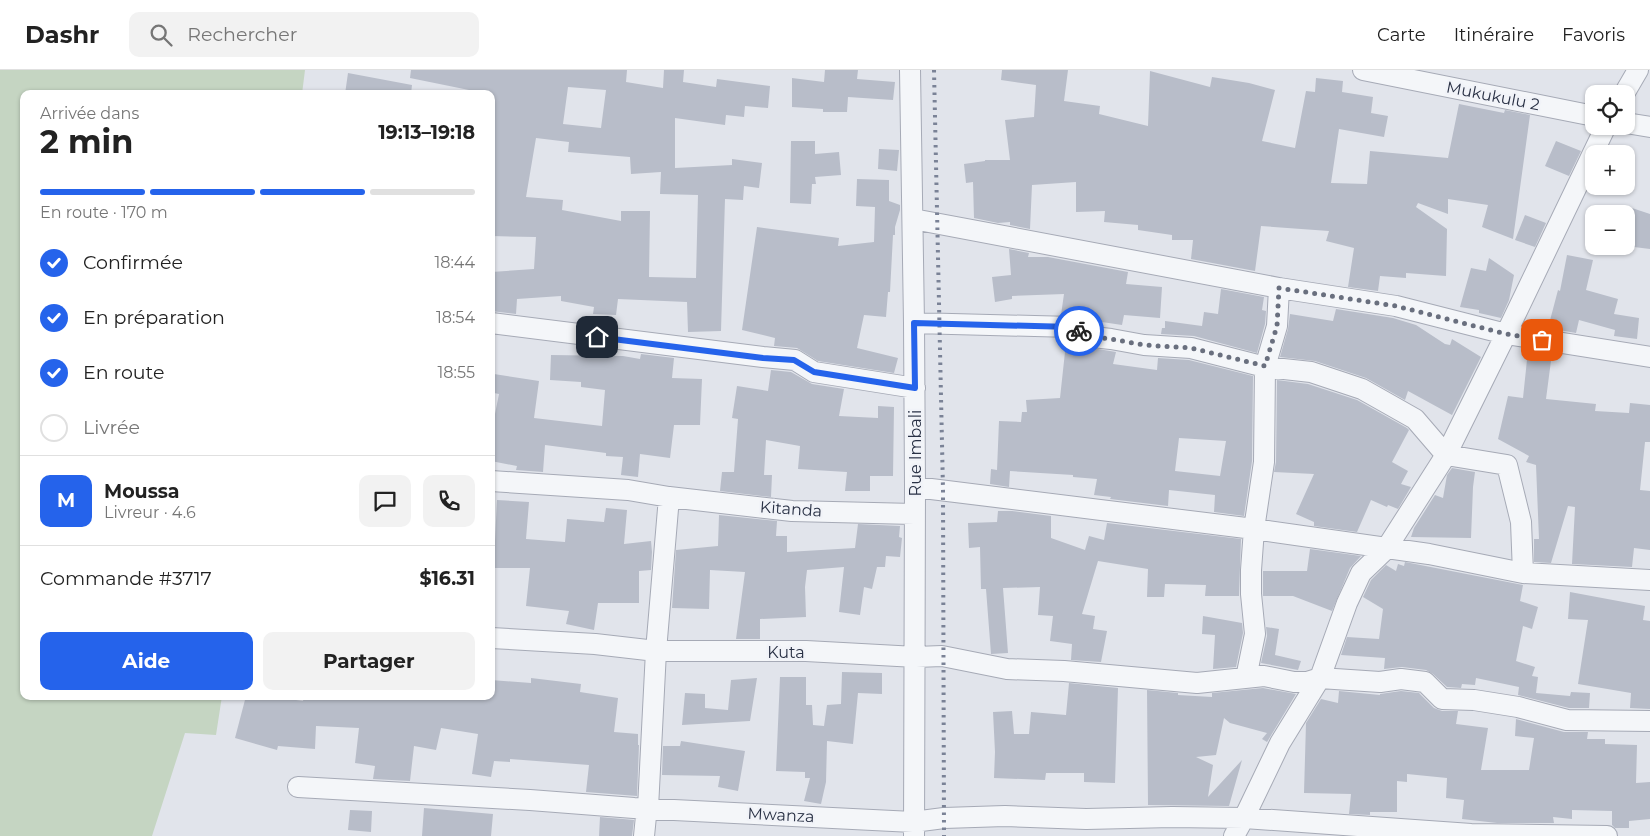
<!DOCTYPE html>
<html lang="fr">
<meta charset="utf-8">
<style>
body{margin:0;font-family:Montserrat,sans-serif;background:#f2f2f2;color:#222;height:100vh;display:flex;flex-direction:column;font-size:19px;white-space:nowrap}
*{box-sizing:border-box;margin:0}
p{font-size:16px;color:#767676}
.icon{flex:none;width:28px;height:28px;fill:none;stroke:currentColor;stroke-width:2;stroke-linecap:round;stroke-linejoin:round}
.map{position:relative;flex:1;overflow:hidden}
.side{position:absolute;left:20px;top:20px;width:475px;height:610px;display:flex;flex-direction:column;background:#fff;border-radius:10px;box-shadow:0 1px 4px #0004}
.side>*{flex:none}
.controls{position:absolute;left:1585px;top:15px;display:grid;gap:10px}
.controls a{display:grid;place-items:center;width:50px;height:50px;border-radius:10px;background:#fff;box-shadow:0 1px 4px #0004;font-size:25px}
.pin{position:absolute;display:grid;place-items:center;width:42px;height:42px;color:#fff;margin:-21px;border-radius:10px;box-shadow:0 2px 8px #0006}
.courier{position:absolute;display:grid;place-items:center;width:50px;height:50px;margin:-25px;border:4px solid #2563eb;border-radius:50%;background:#fff;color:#222;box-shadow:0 1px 6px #0007}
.summary em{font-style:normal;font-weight:700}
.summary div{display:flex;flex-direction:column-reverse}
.summary{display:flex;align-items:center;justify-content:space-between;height:85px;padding:0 20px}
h1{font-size:32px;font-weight:700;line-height:38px}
.bar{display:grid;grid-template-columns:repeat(4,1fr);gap:8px 5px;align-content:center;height:60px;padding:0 20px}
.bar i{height:6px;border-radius:4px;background:#e0e0e0}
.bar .active{background:#2563eb}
.bar p{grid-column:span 4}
.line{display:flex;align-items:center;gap:12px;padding:0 20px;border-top:1px solid #e0e0e0}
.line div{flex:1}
.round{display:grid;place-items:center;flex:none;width:52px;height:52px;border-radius:10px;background:#f2f2f2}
ol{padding:0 20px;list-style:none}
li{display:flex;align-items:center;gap:15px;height:55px}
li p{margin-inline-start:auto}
li .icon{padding:5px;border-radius:50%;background:#2563eb;color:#fff;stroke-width:4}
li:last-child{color:#767676}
li i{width:28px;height:28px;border:2px solid #e0e0e0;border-radius:50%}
.primary-button{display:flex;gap:10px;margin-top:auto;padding:10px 20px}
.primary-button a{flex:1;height:58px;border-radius:10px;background:#2563eb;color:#fff;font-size:20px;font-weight:700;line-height:58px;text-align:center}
.primary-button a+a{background:#f2f2f2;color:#222}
header{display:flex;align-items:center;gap:30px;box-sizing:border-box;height:70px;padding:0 25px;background:#fff;border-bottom:1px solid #e0e0e0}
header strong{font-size:24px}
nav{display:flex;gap:28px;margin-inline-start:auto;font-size:18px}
.search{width:350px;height:45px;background:#f2f2f2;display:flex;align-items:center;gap:12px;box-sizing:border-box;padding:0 18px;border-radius:10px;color:#767676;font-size:19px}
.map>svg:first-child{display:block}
.green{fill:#c5d5c2}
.building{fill:#b8bdc9;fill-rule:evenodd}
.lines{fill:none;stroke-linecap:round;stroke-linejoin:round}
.minor-casing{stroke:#a6aab6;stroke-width:22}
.minor{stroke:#f4f6f9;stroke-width:20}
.rail{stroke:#7a8296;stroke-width:4;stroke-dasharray:2.5 5;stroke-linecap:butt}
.done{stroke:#696f7e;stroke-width:5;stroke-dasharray:0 9}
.route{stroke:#2563eb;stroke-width:6}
.labels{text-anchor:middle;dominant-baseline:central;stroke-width:5;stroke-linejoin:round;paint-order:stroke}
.street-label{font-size:16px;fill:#283044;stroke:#f1f3f8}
</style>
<header>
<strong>Dashr</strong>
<div class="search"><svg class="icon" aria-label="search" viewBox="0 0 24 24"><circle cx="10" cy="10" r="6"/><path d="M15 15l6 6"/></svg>Rechercher</div>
<nav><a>Carte</a><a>Itinéraire</a><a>Favoris</a></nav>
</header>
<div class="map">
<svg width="1650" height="766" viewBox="0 0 1650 766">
<rect width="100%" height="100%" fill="#e1e4eb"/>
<path class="green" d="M0 0H305L302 24H24V626H222L216 665 185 663 152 766H0Z"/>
<path class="building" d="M411 0H627L626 12 663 18 664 0H684L683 12 716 17 717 9 770 16 768 38 745 36 744 47 726 45 725 55 675 48V98L732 95V89L762 93 759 118 744 116 743 130 725 129 721 261 688 262 687 232 618 229 616 245 593 244 594 237 561 231V226L517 229 516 244 491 241V202L534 199 536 167 491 166V24H468L469 20 410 8ZM568 17 606 20 601 58 563 54ZM536 68 569 72 568 82 630 87 631 104 661 102 660 124 698 125 696 208 649 207 650 141H621V151L562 140 563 130 526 127Z
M825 0H858L857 9 895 12 893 30 848 27 847 42H823V39L792 37V8L824 12Z
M1002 0H1068L1064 31 1100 36 1099 44 1148 56 1150 1 1210 17 1212 7 1249 13 1275 20 1262 71 1295 78 1306 21 1315 22 1316 8 1343 11 1342 22 1373 27 1371 43 1388 46 1384 67 1339 59 1331 113 1367 114 1370 81 1448 88 1459 34 1504 43 1505 40 1530 45 1513 169 1482 157 1488 135 1448 129V144L1418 133 1416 137 1447 159 1446 206 1406 203V208L1380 206 1378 221 1348 217 1354 178 1326 171 1329 161 1261 156 1255 201 1191 189 1193 170H1172V165L1138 160V155L1104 152 1105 141 1076 142V112L1032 115 1030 159 1010 155V152L998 153 974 148 973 112 966 113 964 94 985 91V90H1010L1005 50 1034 47 1036 15 1001 10Z
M348 3 412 15 411 24H345Z
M791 71H815V84L839 82 841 105 815 107 816 114H812L811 134 790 133Z
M1556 71 1581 81 1569 106 1545 96Z
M879 79 899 80 897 101 878 99Z
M857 109 889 110V131L900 135V140L895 157V165H893L890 222H888L886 247 864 245 857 278 898 288 894 303 818 291 797 278 774 276 775 268 742 260 757 157 839 168 838 176 874 172 875 137 856 136Z
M1626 136 1650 144V179L1626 176Z
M1525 145 1546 153 1535 177 1515 170Z
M1009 179 1029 183 1028 187H1048L1128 202 1126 214 1162 217 1160 248 1124 245 1122 255 1082 249 1073 245H1061L1064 224 1012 226V229L995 232 992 207 1011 205Z
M1567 185 1593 190 1586 220 1618 229 1614 244 1639 248 1637 269 1614 266 1615 260 1579 250 1576 263 1548 258 1558 220 1560 221Z
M1489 188 1514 205 1509 230 1501 248 1479 243V240L1460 237 1471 198 1486 201Z
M1221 219 1264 227 1262 240 1266 241 1265 254 1257 283 1194 266 1161 264 1162 258H1165V251L1202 256 1204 242 1218 244Z
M1336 239 1393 248 1416 255 1445 274 1450 275 1452 269 1481 287 1452 345 1408 321 1405 330 1366 308 1315 291 1280 287 1288 259 1290 244 1333 251Z
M1086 277 1116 282 1113 294 1157 300 1158 288 1189 290 1253 306 1252 391 1244 446 1214 442 1215 425 1169 420 1168 436 1110 429 1111 427 1094 425 1097 409 1073 407V405L1010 401 1009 417 990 414 991 399 997 400 999 351 1021 352 1022 342H1027L1026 330 1060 328 1065 282 1084 285ZM1179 368 1226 371 1220 406 1175 401Z
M1528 280 1552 283 1546 329 1596 334 1595 341 1629 343 1630 333 1650 335V372H1645L1640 420 1650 421V480L1634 478 1632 497 1572 494 1575 437 1568 436 1551 493 1534 492V469H1539L1536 395 1526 392 1529 386 1498 369 1508 326 1523 328Z
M641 284 674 288 672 308 702 309 700 355H674L670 388 640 384 638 407 621 405 623 387 606 386V383L545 375 543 402 516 400 517 396 491 391V364L499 324 494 323V304L539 311 534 348 602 356 605 320 581 317V312L550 310 551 285 623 286 640 289Z
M771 300 791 302 812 314 844 319 839 346 878 348V336L894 337 893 406H870V421H845L847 402 798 399 800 376 766 370 764 405H772L771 427 720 421 722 402H734L738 349 732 348 737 316 768 321Z
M1277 310 1308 314 1357 330 1407 358 1409 360 1392 392 1408 401 1401 414 1411 417 1398 439 1388 435 1387 437 1371 430 1357 462 1314 456V452L1296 444 1314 404 1274 402 1276 392Z
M1452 398 1475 402 1473 417 1471 468 1411 467 1414 458 1435 425 1443 428 1447 405Z
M497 430 529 432 526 469 565 472 567 449 604 452 606 438 627 440 624 474 651 471 652 482 651 500 639 501V533H598L594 560 566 554 569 541 526 536 530 498H491V471H495Z
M998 441H1012L1051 446V468L1085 480 1089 466 1104 470 1107 453 1241 469 1239 526H1205L1206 515 1165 514 1164 527H1147L1148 499 1098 491 1082 544 1095 546 1093 559 1107 561 1101 592 1071 590 1072 574 1050 571 1053 546 1038 545 1040 517 1003 518 1008 583 991 584 986 519H981L980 477 969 478 968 453 997 452Z
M719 445 777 451 776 466H787V482L855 478 858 454 900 456 899 467 902 468 900 487 886 486 885 497H877L872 519 864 517 860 545 839 542 844 497 807 500 805 517 806 547 760 549V569H736L745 502 710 500 709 539 672 538 676 480 718 476Z
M1310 479 1361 486 1350 498 1332 541 1293 526H1263V501H1307Z
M1405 492 1523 515 1520 531 1538 537 1532 559 1523 556 1516 591 1535 597 1532 606 1538 607 1536 623 1570 626 1571 622 1590 623 1589 638H1569L1518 625 1519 617 1476 608 1475 615 1462 614 1461 618 1447 617 1433 604 1426 600 1402 597 1384 599 1385 588 1341 585 1347 567 1379 569 1383 539 1363 527 1371 510 1386 495 1396 501 1398 494 1404 496Z
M1570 522 1645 536 1643 550 1650 551V639L1630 638 1631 623 1578 614 1588 550 1568 549Z
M1203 546 1242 553 1243 563 1236 597 1213 599 1215 565 1202 564Z
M1266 557 1279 559 1275 585 1301 591 1298 600 1261 593 1267 566Z
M842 602 882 603V624L858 623 853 674 827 671 826 712 821 734 804 731 810 708H805V702L776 701 780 607H806V635H812L813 655 824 656 827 635 841 634Z
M531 608 581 614 580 622 618 628 614 662 638 664V675H639L637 726 586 722 589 695 510 689V692L494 691 491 707 472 704 478 664 441 658 436 680 414 676 410 711 373 709 375 696 355 693 359 658 316 656 315 679 278 676 277 680 235 668 246 626H268L303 631 304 626H491V610L531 613Z
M757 608 750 651 682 655 685 623 705 624V638L728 640 731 610Z
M1069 613 1118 618 1115 713 1084 712V703H1046L1045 710 994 708 995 682 993 642 1012 641 1014 664H1029L1031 642 1066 645Z
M1263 618 1296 624 1267 672 1262 669 1267 663 1230 653 1224 648 1216 685 1196 687 1213 695 1208 727 1242 690 1229 736 1148 735 1147 620 1178 623V625L1212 627V623Z
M1339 621 1380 625V624L1401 621 1419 623 1434 638 1442 641H1458L1456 654 1488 658 1481 700H1529L1534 668 1515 666 1516 649 1564 662H1588L1587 669H1605V674L1637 675 1636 713 1650 712V749L1629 751V758H1615L1612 755V741L1572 740V749L1553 747 1554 753H1497L1462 749 1464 730 1446 728 1447 708 1407 704V712L1397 711V742H1370V745L1349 744 1351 724 1304 723 1306 653 1321 629 1338 633Z
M681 671 745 681 738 721 718 717 720 706 662 705 663 676H680Z
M424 738 493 744 491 766H422Z
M350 740 372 741 371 762 348 760Z
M600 747 634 750 632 766H599Z"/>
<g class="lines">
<g class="minor-casing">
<path id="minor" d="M910 0 914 253 915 417 914 766
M1363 0 1594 46
M1624 24 1638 0
M1626 53 1650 57
M913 149 1279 218 1396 236 1506 264 1650 287
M491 253 763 287 795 290 814 302 915 318
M914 253 1072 257 1093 267 1111 269 1144 275 1191 278 1265 297 1311 302 1362 319 1415 349 1446 385 1507 395 1521 452 1523 503
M491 411 628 420 669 427 792 441 914 444
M915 417 1254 459 1429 484 1523 503 1650 510
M491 568 595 574 656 581H806L916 587 942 586 1007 599 1064 601 1197 613 1264 606 1294 612H1307L1320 608 1380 612 1401 609 1425 612 1442 629 1474 630 1518 637 1567 650 1650 651
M1264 606 1247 603 1255 564 1251 524V500L1254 459 1264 392 1265 297 1277 256 1279 218
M298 717 530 730 634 738 913 752 944 748 1005 746 1086 749 1172 747 1244 748 1471 764 1607 766
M644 766 646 746 648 738 656 581 669 427
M1234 766 1244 748 1280 673 1320 608 1347 533 1361 503 1386 479 1446 385 1506 264 1606 56"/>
</g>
<use href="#minor" class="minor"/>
<path class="rail" d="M934 0 943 420 944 766"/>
</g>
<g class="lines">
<path class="done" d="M1079 261 1093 267 1111 269 1144 275 1191 278 1265 296 1277 256 1279 218 1396 236 1506 264 1542 270"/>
<path class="route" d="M597 267 763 288 794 290 814 302 915 318 914 253 1072 257 1079 261"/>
</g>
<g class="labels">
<g class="street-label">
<text transform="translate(1493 26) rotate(11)">Mukukulu 2</text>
<text transform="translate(915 383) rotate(-90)">Rue Imbali</text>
<text transform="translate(791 439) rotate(4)">Kitanda</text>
<text x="786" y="582">Kuta</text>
<text transform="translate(781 745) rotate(3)">Mwanza</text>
</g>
</g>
</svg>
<div class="controls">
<a><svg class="icon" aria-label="locate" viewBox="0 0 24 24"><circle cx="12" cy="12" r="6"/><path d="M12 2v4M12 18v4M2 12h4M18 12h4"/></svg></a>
<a>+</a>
<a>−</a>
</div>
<div class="pin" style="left:1542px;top:270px;background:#ea580c"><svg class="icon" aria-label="bag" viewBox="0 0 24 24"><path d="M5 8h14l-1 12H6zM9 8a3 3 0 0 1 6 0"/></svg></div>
<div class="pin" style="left:597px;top:267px;background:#1f2937"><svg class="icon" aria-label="home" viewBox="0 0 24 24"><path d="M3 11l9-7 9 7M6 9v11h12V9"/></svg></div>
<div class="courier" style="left:1079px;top:261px"><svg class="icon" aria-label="bike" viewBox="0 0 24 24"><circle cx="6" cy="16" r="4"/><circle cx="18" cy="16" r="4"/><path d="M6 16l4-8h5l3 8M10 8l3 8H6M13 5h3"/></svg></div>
<section class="side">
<div class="summary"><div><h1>2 min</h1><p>Arrivée dans</p></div><em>19:13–19:18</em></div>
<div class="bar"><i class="active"></i><i class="active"></i><i class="active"></i><i></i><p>En route · 170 m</p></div>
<ol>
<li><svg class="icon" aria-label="check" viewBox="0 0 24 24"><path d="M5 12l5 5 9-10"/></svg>Confirmée<p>18:44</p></li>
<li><svg class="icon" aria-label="check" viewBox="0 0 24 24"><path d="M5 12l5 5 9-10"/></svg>En préparation<p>18:54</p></li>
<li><svg class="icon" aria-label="check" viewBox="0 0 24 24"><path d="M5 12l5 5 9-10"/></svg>En route<p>18:55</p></li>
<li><i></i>Livrée</li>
</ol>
<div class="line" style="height:90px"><b class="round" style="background:#2563eb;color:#fff">M</b><div><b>Moussa</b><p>Livreur · 4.6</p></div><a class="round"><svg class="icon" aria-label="chat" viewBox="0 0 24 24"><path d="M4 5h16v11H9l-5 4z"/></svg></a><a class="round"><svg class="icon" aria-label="phone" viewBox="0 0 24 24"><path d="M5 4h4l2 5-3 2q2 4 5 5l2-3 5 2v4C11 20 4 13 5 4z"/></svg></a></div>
<div class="line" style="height:65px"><div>Commande #3717</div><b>$16.31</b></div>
<div class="primary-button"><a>Aide</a><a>Partager</a></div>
</section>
</div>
